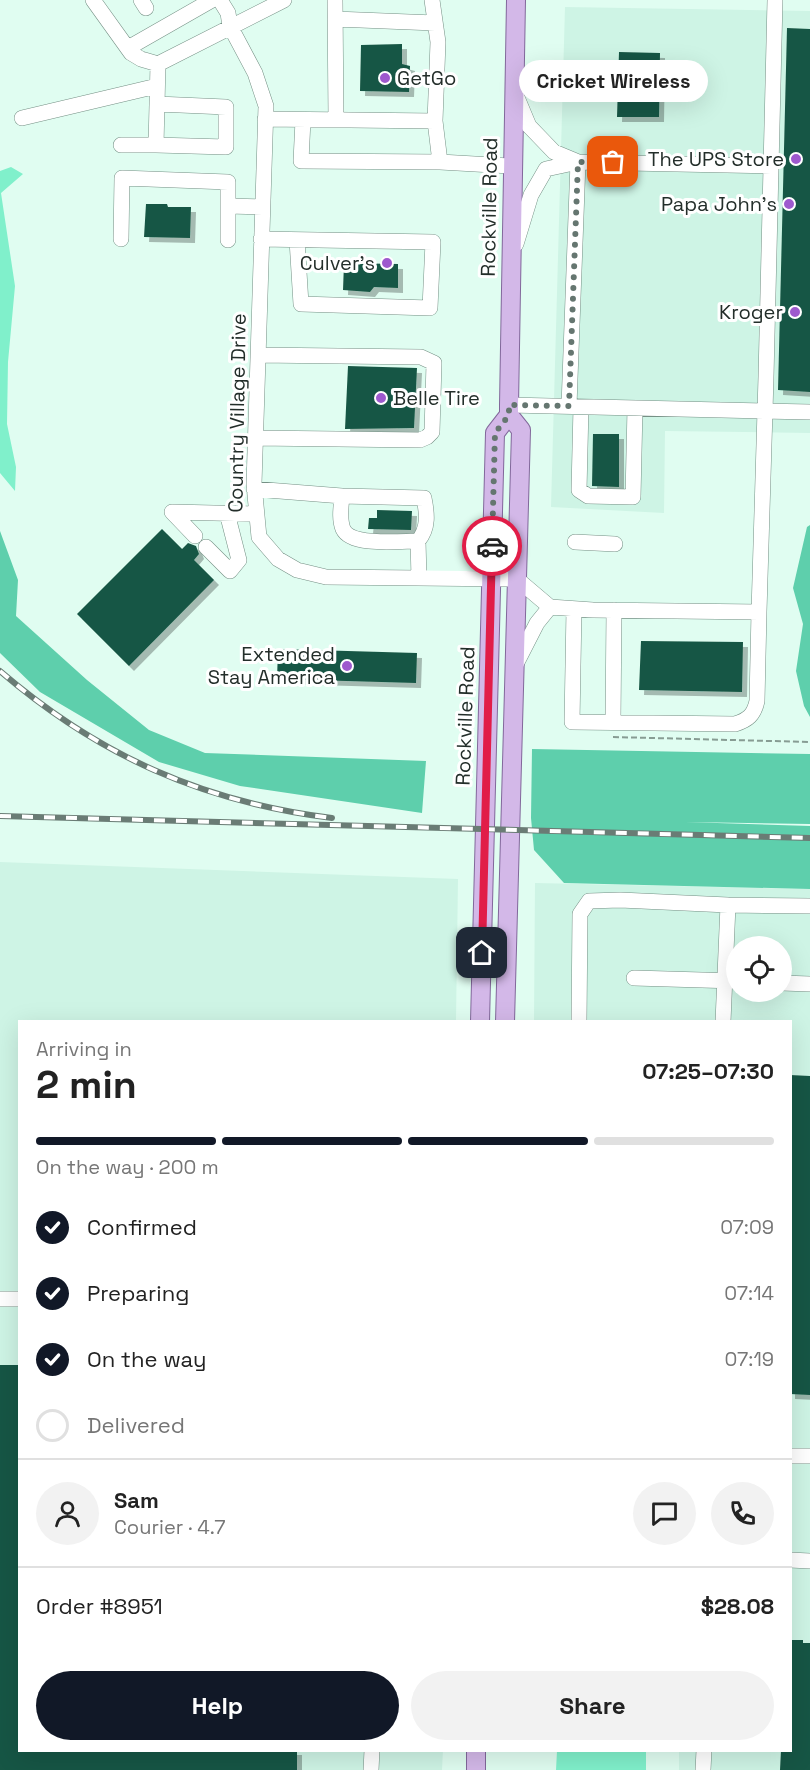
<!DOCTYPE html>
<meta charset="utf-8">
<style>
body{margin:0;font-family:"Space Grotesk",sans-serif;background:#f2f2f2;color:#222;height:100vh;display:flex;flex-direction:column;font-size:22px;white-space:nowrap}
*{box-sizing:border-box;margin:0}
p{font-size:20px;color:#767676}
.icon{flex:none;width:33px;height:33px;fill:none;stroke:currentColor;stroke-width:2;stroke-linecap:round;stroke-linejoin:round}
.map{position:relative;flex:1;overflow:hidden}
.panel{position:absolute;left:18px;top:1020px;width:774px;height:732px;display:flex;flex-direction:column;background:#fff;border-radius:0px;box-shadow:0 6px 24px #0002}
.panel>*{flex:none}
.tools{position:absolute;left:726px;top:936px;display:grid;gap:12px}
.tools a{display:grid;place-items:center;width:66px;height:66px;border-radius:50%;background:#fff;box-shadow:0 6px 24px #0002;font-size:30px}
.pin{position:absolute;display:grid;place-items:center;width:51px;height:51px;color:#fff;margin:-26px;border-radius:12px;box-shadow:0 3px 9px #0006}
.courier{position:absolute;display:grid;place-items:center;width:60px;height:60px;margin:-30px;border:4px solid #e11d48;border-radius:50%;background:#fff;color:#222;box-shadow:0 2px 8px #0007}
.bubble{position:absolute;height:42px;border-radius:21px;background:#fff;box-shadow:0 6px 24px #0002;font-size:20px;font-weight:800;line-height:42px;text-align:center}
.overview em{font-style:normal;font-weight:800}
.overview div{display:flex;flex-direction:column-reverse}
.overview{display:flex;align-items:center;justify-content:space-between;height:102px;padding:0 18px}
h1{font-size:39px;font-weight:800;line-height:45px}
.bar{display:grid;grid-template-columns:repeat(4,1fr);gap:9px 6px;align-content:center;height:72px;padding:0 18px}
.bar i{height:8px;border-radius:4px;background:#e0e0e0}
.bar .current{background:#111827}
.bar p{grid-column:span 4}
.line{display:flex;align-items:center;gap:15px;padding:0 18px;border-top:2px solid #e0e0e0}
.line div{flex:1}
.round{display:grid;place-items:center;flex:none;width:63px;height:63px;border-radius:32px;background:#f2f2f2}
ol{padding:0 18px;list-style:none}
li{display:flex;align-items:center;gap:18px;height:66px}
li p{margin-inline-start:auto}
li .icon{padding:6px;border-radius:50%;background:#111827;color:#fff;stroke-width:4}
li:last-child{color:#767676}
li i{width:33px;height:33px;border:3px solid #e0e0e0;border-radius:50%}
.cta{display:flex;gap:12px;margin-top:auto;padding:12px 18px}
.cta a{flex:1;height:69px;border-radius:36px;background:#111827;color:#fff;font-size:24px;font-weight:800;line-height:69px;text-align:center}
.cta a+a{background:#f2f2f2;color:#222}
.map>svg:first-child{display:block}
.built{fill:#cef4e5;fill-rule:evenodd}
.forest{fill:#5ecfac}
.water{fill:#80f0cb}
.building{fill:#195745;filter:url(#shadow)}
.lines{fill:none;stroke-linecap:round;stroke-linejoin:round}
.minor-casing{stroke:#759085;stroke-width:16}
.major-casing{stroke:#82689b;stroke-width:20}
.path{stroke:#879c93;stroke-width:2;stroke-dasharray:6 3;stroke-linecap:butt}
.minor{stroke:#fff;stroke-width:15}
.major{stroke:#d3b8e8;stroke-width:18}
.rail-casing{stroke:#6a7c75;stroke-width:6}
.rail{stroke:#fff;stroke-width:4;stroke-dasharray:11;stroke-linecap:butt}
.done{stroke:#657670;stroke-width:6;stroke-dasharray:0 10.8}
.route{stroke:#e11d48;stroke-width:8}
.poi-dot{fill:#9e59ce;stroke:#fff;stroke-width:2}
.labels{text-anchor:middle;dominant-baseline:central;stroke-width:6;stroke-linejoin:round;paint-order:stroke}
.poi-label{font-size:20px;fill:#232e2a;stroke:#fff;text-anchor:end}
.street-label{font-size:20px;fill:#232e2a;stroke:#fff}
</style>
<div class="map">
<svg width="810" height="1770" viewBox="0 0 810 1770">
<defs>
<filter id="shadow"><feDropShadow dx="5" dy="5" stdDeviation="0" flood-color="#0004"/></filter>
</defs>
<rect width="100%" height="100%" fill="#e0fdf1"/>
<path class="built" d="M565 7 810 11V433L665 431 664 513 551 507Z
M0 862 458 879 456 1021 20 1022V1750H443L442 1770H0Z
M535 883 810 889V1770H679V1751L790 1750V1022H534ZM736 946H782V992H736Z"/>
<path class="forest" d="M810 525V717L804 706 796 671 803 624 793 588 807 527Z
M0 531 18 580 16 616 87 680 149 730 205 753 426 761 422 813 240 786 159 762 40 692 0 653Z
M532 749 810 754V824L685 822 810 826V889L564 883 534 850 531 818Z"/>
<path class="water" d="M11 167 23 174 1 193 15 286 8 362 7 424 16 467 15 491 0 473V171Z
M557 1751H646V1770H556Z"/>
<path class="building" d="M787 28 810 29V392L778 390Z
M402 44V64L410 66 409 92 360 91 361 45Z
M619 52 660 53 659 117H617Z
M146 204H167L168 207H191L190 238 144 237Z
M344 263 398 264V288L374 287 370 292 343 290Z
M348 366 417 368 414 428 345 429Z
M593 434H619V487L592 486Z
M377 510 412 511 411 530 368 529 369 518H377Z
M162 529 182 549 188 543 196 546 199 554 194 560 214 580 129 666 77 614Z
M641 641 743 642 742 692 639 690Z
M278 649 417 653 416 683 277 679Z
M790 1075 810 1076V1395L790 1394Z
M0 1365H20V1750H297V1770H0Z
M790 1640H803V1643H810V1770H780L781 1750H790Z"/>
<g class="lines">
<g class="minor-casing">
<path id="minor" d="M93 0 131 53 141 59 158 64 284 0
M141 0 146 8
M220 0 228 13 230 26 255 73 266 106 254 484 259 537 278 559 297 570 326 577 517 579 550 607 593 610 759 612 766 377 775 0
M335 0 336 120
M335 19 435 23
M128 48 212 0
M516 95 529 126 554 152 578 162
M157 104 226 107V147L156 145 158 64
M22 118 157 86
M265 119 435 121 438 42 432 0
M303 120 301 161 440 162
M435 121 440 162 512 166
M121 145H156
M121 239 122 178 228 182V206
M261 239 433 242 430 308 301 304 297 240
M228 240V206L262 207
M516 244 531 195 546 169 578 162 771 166
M509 405 810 412
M569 406 578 162
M581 407 579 490 588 496 633 497 635 408
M255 438 420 440 427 437 432 432 434 363 421 357 258 355
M254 489 342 496 424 498C427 513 429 528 418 541 401 541 351 547 343 529 339 519 341 507 342 496
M172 512 256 514
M172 512 195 536
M418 541 419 578
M575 542 615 544
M206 547 230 571 239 560 227 513
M574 609 572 722 735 724C748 720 754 715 757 701L759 612
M516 664 537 623 550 607
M613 722 614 610
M634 978 736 981
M782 983 810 984
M579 1022 580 914 589 901 620 900 728 905
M723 1022 728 905 810 906
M0 1299H20
M790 1456H810
M790 1560 810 1561
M371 1770 372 1750
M703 1770 704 1750"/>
</g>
<g class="major-casing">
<path id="major" d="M480 1022 495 433 509 415V405L516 0
M505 1022 521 430 509 415
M476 1770V1750"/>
</g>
<path class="path" d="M613 737 810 742"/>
<use href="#minor" class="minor"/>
<use href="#major" class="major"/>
<g class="rail-casing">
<path id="rail" d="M0 671C98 755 202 802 332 818
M0 816 810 838"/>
</g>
<use href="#rail" class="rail"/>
</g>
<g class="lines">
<path class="done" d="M492 546 495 433 509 415V405L569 406 578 162H613"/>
<path class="route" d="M482 953 492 546"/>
</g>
<g class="poi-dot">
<circle cx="385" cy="78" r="6"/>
<circle cx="796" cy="159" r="6"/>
<circle cx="789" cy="204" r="6"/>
<circle cx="387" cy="263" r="6"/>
<circle cx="795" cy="312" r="6"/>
<circle cx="381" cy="398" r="6"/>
<circle cx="347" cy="666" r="6"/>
</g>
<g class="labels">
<g class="poi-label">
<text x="397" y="78" text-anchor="start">GetGo</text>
<text x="784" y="159">The UPS Store</text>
<text x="777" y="204">Papa John's</text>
<text x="375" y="263">Culver's</text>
<text x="783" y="312">Kroger</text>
<text x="393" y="398" text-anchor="start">Belle Tire</text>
<text x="335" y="654">Extended<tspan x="335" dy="23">Stay America</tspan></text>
</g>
<g class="street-label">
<text transform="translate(489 207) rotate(-89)">Rockville Road</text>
<text transform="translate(237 413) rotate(-89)">Country Village Drive</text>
<text transform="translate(465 716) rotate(-88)">Rockville Road</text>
</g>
</g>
</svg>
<div class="tools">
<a><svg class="icon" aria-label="locate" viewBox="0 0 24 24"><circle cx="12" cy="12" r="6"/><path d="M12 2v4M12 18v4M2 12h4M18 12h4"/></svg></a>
</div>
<div class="pin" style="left:613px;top:162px;background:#ea580c"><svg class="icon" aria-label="bag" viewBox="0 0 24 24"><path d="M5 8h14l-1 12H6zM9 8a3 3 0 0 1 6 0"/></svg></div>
<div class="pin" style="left:482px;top:953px;background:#1f2937"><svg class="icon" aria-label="home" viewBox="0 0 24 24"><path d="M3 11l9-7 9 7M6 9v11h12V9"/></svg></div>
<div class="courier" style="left:492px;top:546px"><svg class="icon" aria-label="car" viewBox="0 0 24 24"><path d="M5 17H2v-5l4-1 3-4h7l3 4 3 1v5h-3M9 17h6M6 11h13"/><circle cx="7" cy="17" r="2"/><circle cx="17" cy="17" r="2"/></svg></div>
<div class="bubble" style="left:519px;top:60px;width:189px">Cricket Wireless</div>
<section class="panel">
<div class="overview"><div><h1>2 min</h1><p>Arriving in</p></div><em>07:25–07:30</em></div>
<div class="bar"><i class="current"></i><i class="current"></i><i class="current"></i><i></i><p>On the way · 200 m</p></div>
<ol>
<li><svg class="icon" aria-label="check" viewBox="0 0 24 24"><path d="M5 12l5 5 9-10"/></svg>Confirmed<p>07:09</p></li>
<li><svg class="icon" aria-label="check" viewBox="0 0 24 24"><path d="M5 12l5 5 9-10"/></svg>Preparing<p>07:14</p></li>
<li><svg class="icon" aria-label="check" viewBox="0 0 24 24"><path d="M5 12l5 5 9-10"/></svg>On the way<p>07:19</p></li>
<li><i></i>Delivered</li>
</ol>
<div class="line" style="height:108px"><a class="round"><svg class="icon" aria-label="person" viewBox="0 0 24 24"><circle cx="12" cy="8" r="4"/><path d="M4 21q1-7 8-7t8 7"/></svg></a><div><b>Sam</b><p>Courier · 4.7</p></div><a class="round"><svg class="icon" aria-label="chat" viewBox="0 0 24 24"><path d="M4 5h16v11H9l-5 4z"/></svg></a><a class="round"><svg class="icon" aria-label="phone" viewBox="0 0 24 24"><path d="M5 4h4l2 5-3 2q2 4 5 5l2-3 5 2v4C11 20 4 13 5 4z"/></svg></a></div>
<div class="line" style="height:78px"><div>Order #8951</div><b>$28.08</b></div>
<div class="cta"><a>Help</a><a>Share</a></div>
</section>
</div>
